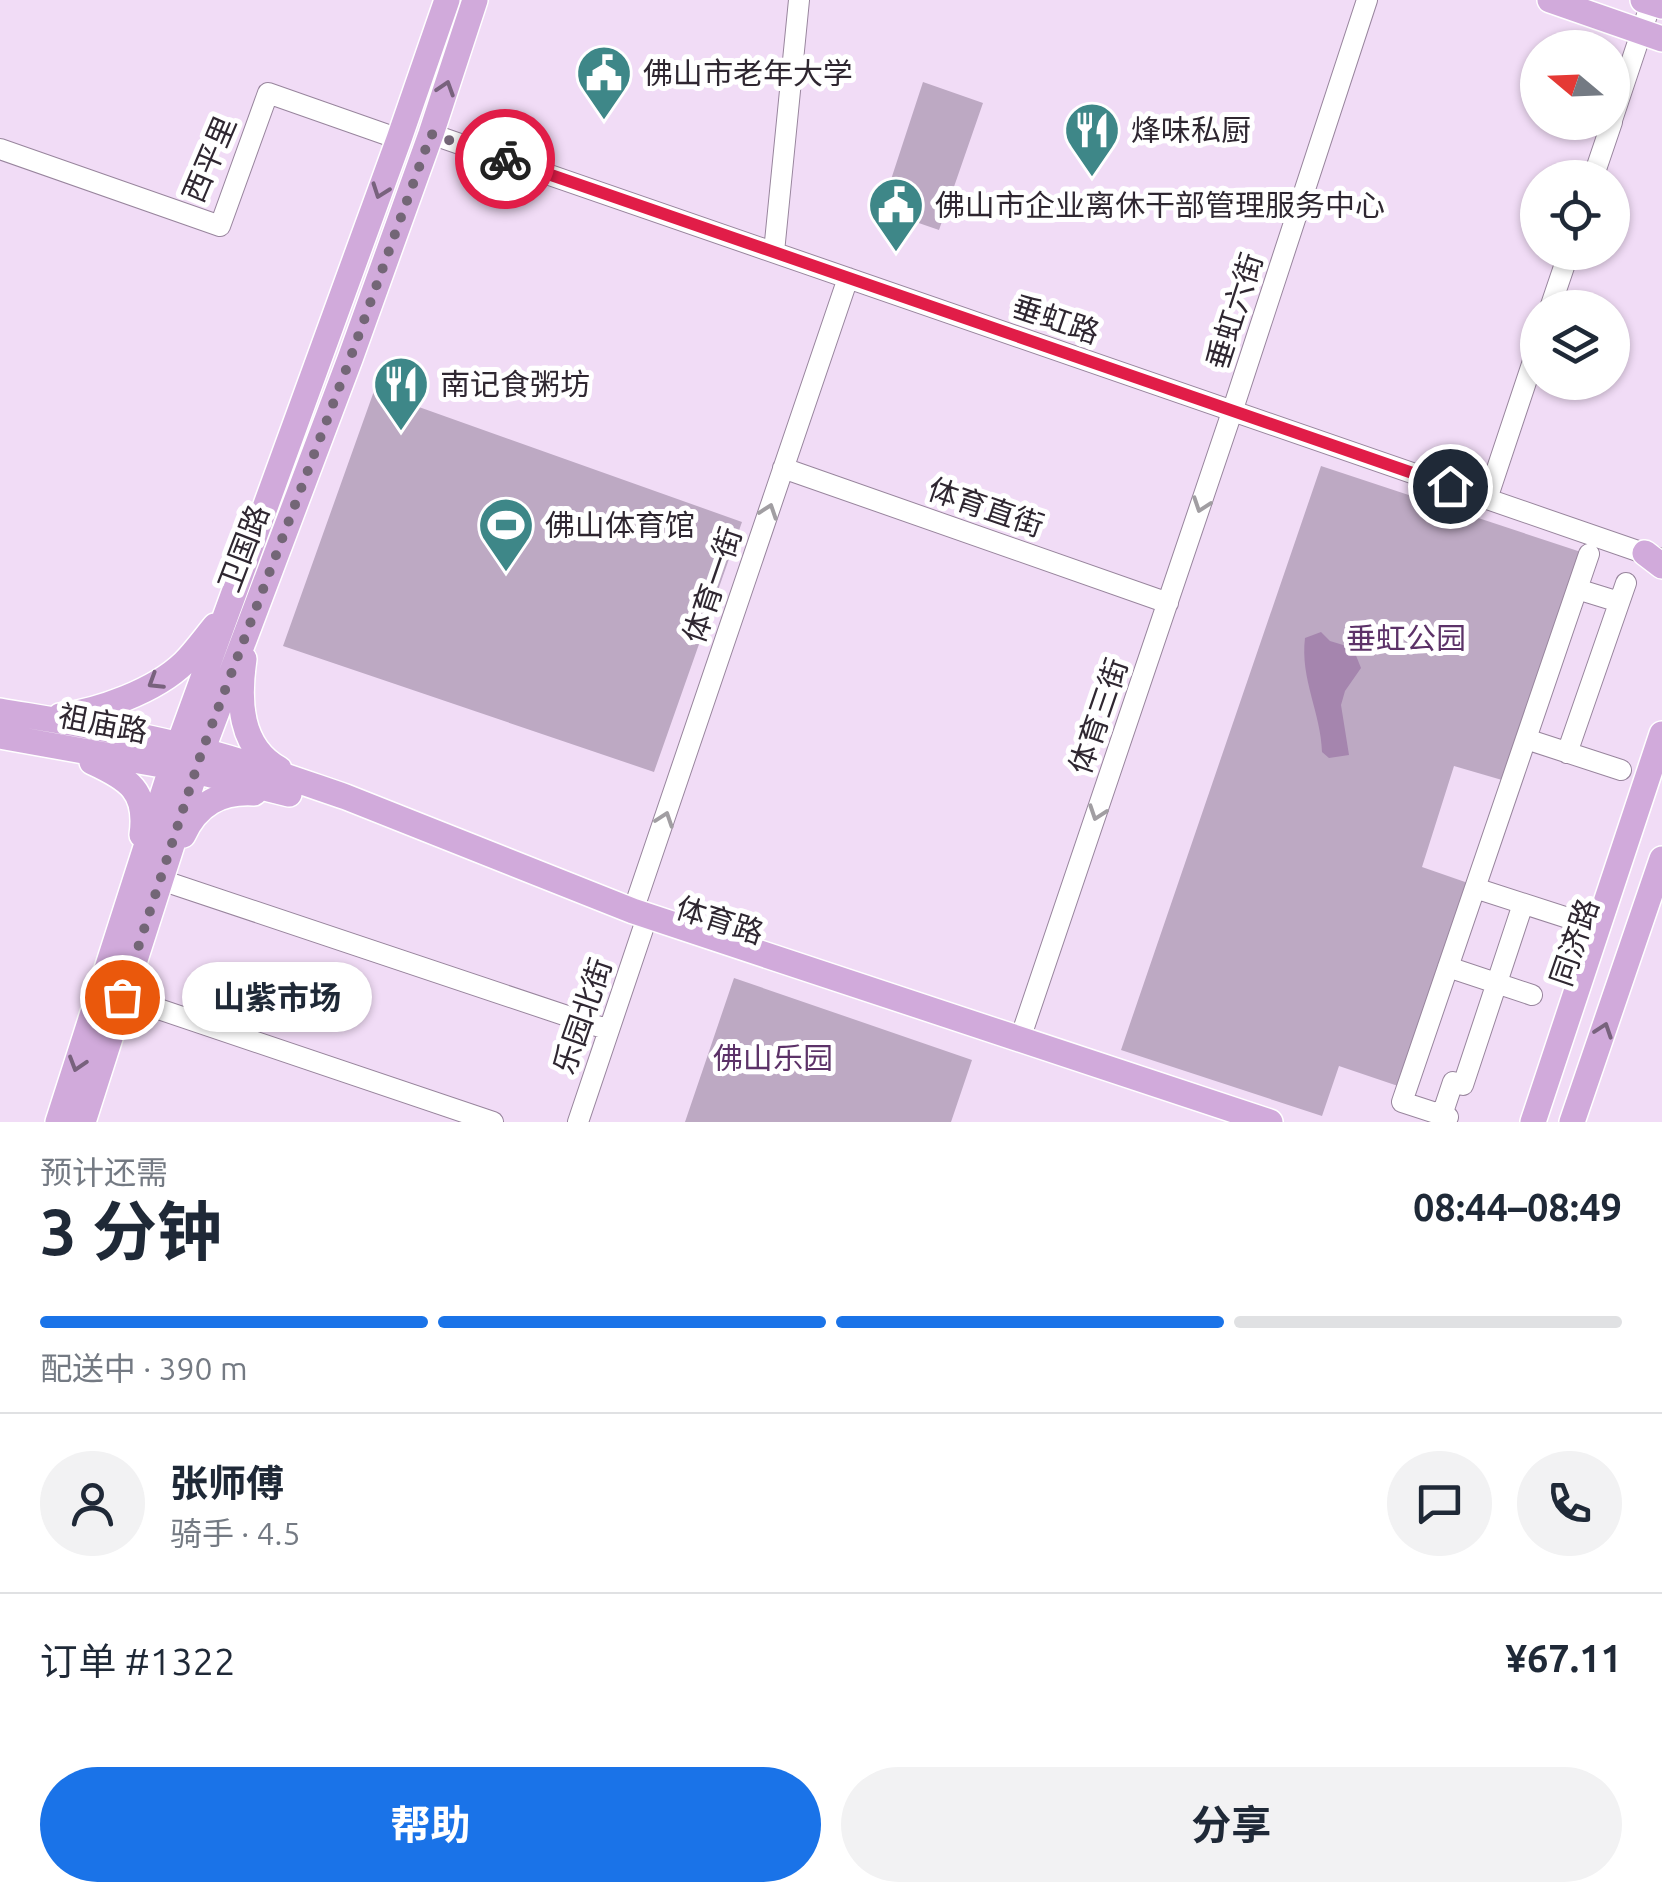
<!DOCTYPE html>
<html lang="zh">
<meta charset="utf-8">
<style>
body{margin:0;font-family:Ubuntu,"Noto Sans SC",sans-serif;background:#f2f2f3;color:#1f2937;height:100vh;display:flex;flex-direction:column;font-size:38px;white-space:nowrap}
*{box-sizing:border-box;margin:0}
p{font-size:32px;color:#747a83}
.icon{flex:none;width:55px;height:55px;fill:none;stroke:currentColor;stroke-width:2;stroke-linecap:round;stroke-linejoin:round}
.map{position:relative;height:1122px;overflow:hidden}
.details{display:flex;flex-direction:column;background:#fff;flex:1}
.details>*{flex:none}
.needle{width:65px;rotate:289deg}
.buttons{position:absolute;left:1520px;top:30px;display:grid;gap:20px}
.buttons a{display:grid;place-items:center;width:110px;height:110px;border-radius:50%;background:#fff;box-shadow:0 2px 8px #0004;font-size:50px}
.pin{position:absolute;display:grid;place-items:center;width:85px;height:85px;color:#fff;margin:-42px;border:5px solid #fff;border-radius:50%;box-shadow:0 2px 10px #0007}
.courier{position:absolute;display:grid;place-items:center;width:100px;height:100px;margin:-50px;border:8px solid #e11d48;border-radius:50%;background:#fff;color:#222;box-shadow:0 2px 12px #0007}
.bubble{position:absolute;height:70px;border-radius:35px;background:#fff;box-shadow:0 2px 8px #0004;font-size:32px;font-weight:700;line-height:70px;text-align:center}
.summary em{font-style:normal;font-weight:700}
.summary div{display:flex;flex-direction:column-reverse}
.summary{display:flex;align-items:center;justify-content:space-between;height:170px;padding:0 40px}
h1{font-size:65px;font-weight:700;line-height:75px}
.bar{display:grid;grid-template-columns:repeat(4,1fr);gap:15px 10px;align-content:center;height:120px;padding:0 40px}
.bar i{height:12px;border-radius:8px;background:#e0e1e3}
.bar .current{background:#1a73e8}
.bar p{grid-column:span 4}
.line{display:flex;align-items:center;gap:25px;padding:0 40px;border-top:2px solid #e0e1e3}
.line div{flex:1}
.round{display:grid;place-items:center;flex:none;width:105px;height:105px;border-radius:52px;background:#f2f2f3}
.button{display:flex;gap:20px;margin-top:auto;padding:20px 40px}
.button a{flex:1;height:115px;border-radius:60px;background:#1a73e8;color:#fff;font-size:40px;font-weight:700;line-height:115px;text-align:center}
.button a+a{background:#f2f2f3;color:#1f2937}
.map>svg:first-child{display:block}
.green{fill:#bda9c3}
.water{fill:#a585ae}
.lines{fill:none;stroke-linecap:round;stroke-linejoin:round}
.minor-casing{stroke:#98859d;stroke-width:22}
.major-casing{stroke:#fff;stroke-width:28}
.minor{stroke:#fff;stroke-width:20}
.major{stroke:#d1aadb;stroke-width:25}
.oneway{stroke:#78627d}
.oneway2{stroke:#a19ea2}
.done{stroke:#736676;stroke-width:10;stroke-dasharray:0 18}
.route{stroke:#e11d48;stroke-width:12}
.labels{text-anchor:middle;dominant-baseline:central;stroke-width:10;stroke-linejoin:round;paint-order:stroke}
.poi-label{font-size:30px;fill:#2f2731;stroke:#fff;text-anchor:start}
.street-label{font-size:30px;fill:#2f2731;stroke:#fff}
.park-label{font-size:30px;fill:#5c3268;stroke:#fff}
</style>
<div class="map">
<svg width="1662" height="1122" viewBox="0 0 1662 1122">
<rect width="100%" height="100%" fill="#f1dcf6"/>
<path class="green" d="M923 82 983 103 939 230 881 210Z
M374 391 742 522 654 772 283 646Z
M1321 466 1581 552 1502 780 1454 766 1422 867 1468 883 1398 1086 1339 1066 1322 1116 1121 1050Z
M734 978 972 1060 951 1122H685Z"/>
<path class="water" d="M1321 632 1330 641 1353 648 1361 668 1345 691 1341 705 1349 755 1329 758 1322 752C1321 713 1300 679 1305 638Z"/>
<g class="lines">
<g class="minor-casing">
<path id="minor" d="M1612 120 1652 0
M431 134 1658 558
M0 149 220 226 268 93 399 139
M1593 178 1612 122
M774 252 799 0
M1550 308 1569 252
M783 468 1168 603
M1487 499 1538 346
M1577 589 1619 602
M1526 739 1621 770
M1567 753 1626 583
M161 880 609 1030
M1475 888 1571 919
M633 911 848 278
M1448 967 1532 995
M123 997 493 1122
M1020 1039 1232 412 1367 0
M1442 1115 1453 1082 1463 1085 1523 904
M1448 1117 1402 1102 1589 554
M578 1122 643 929"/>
</g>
<g class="major-casing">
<path id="major" d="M1550 0 1662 39
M1643 0 1662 6
M1645 553 1662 566
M244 659C238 700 239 747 279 769
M0 711C59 721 118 730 175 744 233 757 290 778 346 797L633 911 1270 1122
M60 716C99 711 155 691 184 663 195 652 205 638 215 626
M0 736 195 771 289 794
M92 762C129 779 148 791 142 835
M183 835C197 804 221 791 254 793
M58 1122 179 744 399 139 447 0
M83 1122 202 751 350 359 431 134 475 0
M1533 1122 1662 734
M1572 1122 1662 859"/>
</g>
<use href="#minor" class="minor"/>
<use href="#major" class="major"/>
</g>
<defs><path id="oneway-chevron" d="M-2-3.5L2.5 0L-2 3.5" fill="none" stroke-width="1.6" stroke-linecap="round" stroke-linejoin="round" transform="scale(2.5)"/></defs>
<g class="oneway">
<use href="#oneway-chevron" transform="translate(446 88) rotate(-72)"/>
<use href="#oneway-chevron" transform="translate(380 191) rotate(110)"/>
<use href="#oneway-chevron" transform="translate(155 682) rotate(148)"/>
<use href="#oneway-chevron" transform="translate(1604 1030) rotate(-71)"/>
<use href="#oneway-chevron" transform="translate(77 1064) rotate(107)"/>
</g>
<g class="oneway2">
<use href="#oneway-chevron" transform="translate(1201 505) rotate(109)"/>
<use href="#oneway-chevron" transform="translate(769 511) rotate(-71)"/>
<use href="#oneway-chevron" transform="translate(1097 813) rotate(109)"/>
<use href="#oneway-chevron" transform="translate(665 819) rotate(-71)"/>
</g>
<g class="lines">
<path class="done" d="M122 997 202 751 350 359 431 134 505 159"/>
<path class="route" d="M505 159 1450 486"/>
</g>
<defs>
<g id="civic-pin" transform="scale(2.875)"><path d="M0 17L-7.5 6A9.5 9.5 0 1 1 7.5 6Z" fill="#3e8788" stroke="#fff"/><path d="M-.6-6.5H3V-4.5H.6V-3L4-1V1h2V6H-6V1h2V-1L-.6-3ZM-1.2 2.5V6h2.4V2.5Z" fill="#fff"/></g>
<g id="restaurant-pin" transform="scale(2.875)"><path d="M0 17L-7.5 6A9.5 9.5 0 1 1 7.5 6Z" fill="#3e8788" stroke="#fff"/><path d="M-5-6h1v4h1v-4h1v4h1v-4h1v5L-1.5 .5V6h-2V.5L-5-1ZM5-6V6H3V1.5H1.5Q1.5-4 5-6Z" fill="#fff"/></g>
<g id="stadium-pin" transform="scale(2.875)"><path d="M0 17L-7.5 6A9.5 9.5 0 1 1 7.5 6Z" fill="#3e8788" stroke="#fff"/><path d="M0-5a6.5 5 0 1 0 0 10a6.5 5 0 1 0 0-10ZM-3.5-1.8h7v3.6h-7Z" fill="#fff"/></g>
</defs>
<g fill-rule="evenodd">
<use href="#civic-pin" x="604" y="73"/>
<use href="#restaurant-pin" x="1092" y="130"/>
<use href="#civic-pin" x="896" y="205"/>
<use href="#restaurant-pin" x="401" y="384"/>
<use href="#stadium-pin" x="506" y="525"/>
</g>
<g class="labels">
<g class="poi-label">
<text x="643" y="73">佛山市老年大学</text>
<text x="1131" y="130">烽味私厨</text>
<text x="935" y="205">佛山市企业离休干部管理服务中心</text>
<text x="440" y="384">南记食粥坊</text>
<text x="545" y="525">佛山体育馆</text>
</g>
<g class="street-label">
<text transform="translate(209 159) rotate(-67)">西平里</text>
<text transform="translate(1234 311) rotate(-72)">垂虹六街</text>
<text transform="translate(1056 319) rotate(19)">垂虹路</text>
<text transform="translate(986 507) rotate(19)">体育直街</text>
<text transform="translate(243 548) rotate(-69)">卫国路</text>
<text transform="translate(712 585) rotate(-71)">体育一街</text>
<text transform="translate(1098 716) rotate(-71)">体育三街</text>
<text transform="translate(103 723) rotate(11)">祖庙路</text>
<text transform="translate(720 920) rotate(18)">体育路</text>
<text transform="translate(1574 942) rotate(-71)">同济路</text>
<text transform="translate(582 1016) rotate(-71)">乐园北街</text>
</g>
<g class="park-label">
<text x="1406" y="638">垂虹公园</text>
<text x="773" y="1058">佛山乐园</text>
</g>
</g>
</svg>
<div class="buttons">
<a><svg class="needle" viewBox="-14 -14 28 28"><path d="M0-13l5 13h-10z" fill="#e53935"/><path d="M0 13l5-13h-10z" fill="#747a83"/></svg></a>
<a><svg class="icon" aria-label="locate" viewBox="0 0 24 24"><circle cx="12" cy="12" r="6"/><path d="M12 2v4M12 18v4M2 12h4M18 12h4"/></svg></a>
<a><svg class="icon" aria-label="layers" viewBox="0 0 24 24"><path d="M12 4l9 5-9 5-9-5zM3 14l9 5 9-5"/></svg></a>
</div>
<div class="pin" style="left:122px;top:997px;background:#ea580c"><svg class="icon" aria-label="bag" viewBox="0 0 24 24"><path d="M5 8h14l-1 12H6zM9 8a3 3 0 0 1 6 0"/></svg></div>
<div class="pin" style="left:1450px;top:486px;background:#1f2937"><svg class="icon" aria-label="home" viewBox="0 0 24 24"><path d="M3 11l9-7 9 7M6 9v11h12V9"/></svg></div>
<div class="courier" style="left:505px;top:159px"><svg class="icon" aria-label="bike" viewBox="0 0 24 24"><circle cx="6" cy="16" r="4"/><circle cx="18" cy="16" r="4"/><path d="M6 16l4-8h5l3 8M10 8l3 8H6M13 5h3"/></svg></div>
<div class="bubble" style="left:182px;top:962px;width:190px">山紫市场</div>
</div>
<section class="details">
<div class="summary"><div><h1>3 分钟</h1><p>预计还需</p></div><em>08:44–08:49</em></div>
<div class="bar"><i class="current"></i><i class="current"></i><i class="current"></i><i></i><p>配送中 · 390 m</p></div>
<div class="line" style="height:180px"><a class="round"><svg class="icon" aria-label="person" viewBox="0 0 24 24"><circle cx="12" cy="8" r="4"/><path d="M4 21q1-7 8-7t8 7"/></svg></a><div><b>张师傅</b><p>骑手 · 4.5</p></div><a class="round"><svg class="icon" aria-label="chat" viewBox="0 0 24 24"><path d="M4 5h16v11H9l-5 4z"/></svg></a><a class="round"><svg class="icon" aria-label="phone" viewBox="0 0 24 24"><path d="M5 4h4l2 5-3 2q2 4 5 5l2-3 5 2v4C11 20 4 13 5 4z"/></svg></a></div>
<div class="line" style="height:130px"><div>订单 #1322</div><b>¥67.11</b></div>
<div class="button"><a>帮助</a><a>分享</a></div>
</section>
